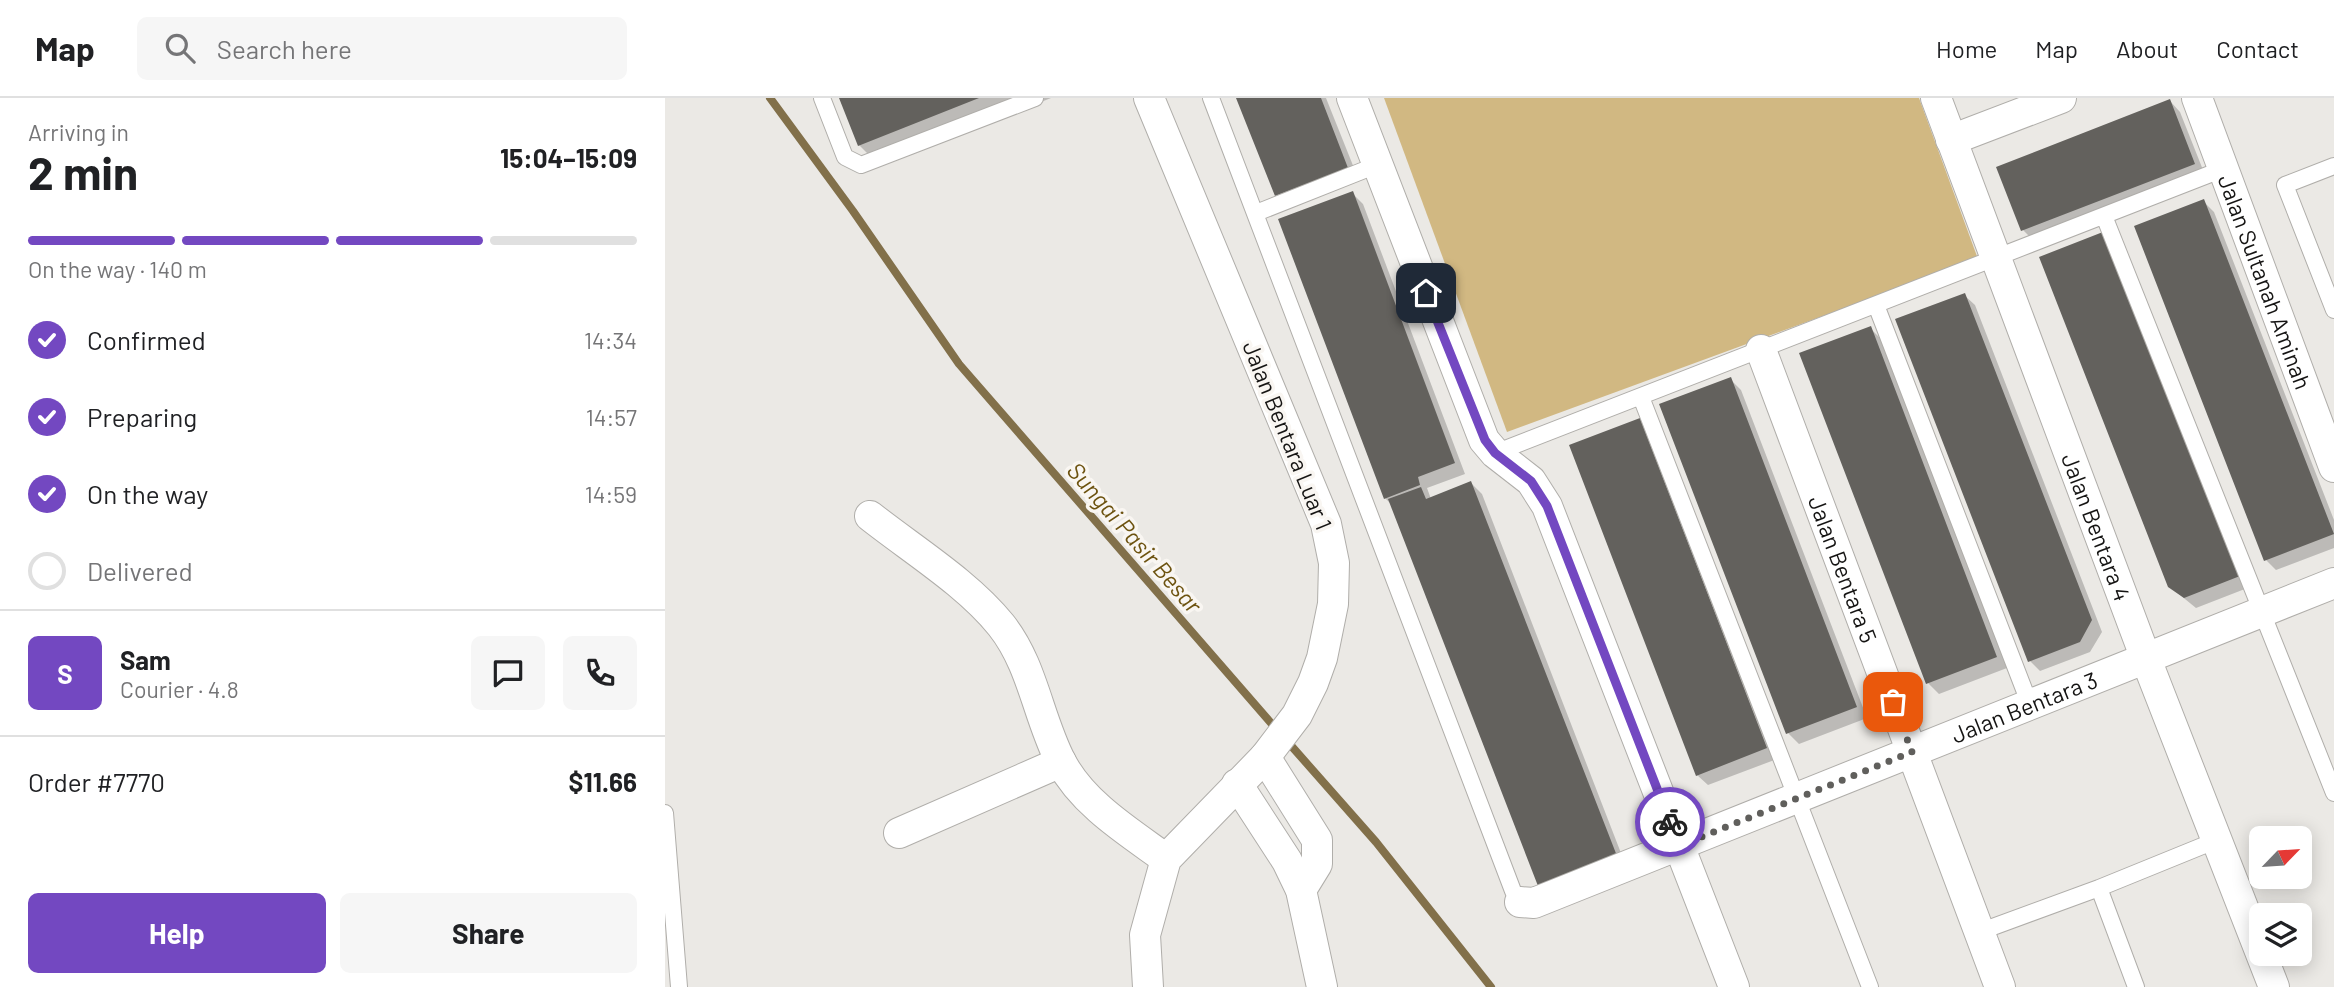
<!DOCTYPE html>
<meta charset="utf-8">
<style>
body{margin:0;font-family:Barlow,sans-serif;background:#f6f6f6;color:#202124;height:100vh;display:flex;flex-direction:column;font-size:26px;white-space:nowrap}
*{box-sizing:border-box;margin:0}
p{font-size:23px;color:#757577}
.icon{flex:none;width:38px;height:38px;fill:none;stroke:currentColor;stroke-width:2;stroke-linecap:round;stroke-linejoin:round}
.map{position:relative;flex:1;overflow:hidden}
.panel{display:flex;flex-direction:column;background:#fff;width:665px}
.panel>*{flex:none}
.needle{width:46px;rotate:65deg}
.controls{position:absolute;left:1584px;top:728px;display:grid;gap:14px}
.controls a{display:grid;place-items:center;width:63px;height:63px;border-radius:10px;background:#fff;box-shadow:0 4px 18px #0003;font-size:35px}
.pin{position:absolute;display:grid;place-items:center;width:60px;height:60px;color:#fff;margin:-30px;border-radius:14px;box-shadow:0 4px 10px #0006}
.courier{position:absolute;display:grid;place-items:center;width:70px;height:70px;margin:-35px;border:5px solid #7348c1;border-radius:50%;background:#fff;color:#222;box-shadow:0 2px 9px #0007}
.overview em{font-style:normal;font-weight:700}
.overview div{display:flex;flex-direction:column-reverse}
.overview{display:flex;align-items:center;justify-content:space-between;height:119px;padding:0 28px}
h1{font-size:46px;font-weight:700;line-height:52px}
.bar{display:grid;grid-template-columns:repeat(4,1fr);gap:10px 7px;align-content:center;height:84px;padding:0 28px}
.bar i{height:9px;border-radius:5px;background:#e0e0e0}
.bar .active{background:#7348c1}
.bar p{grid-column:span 4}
.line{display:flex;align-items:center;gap:18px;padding:0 28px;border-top:2px solid #e0e0e0}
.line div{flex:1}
.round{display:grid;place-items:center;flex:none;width:74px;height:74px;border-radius:10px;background:#f6f6f6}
ol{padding:0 28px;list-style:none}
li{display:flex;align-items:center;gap:21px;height:77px}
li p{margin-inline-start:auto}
li .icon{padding:7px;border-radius:50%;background:#7348c1;color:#fff;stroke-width:4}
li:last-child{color:#757577}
li i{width:38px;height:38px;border:4px solid #e0e0e0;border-radius:50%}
.button{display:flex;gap:14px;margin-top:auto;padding:14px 28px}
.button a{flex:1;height:80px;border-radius:10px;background:#7348c1;color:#fff;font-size:28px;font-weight:700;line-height:80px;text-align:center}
.button a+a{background:#f6f6f6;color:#202124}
header{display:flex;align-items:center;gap:42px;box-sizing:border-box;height:98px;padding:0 35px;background:#fff;border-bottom:2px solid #e0e0e0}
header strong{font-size:33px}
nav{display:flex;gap:38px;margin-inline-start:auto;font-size:24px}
.search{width:490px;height:63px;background:#f6f6f6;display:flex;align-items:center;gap:18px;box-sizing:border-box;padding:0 24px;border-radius:10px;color:#757577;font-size:26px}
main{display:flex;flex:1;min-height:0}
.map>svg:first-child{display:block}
.pitch{fill:#d1b882}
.shadow{fill:#0003}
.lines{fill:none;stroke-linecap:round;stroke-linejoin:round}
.stream{stroke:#82704a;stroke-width:8}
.building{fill:#63615d}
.lane-casing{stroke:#b0aeaa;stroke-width:18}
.street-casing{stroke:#b0aeaa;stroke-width:32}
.lane{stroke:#fff;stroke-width:16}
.street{stroke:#fff;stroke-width:30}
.done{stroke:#605f5c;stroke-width:7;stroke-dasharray:0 12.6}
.route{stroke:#7348c1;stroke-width:9}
.labels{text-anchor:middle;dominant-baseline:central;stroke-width:7;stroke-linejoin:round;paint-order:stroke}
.street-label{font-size:23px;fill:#151413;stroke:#f9f6f2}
.water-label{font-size:24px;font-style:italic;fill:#6d5310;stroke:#f9f6f2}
</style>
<header>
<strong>Map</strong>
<div class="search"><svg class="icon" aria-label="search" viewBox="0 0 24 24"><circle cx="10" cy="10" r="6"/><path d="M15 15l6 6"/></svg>Search here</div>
<nav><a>Home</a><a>Map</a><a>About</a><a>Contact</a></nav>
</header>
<main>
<section class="panel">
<div class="overview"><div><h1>2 min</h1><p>Arriving in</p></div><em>15:04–15:09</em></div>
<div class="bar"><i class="active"></i><i class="active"></i><i class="active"></i><i></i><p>On the way · 140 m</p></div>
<ol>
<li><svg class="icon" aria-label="check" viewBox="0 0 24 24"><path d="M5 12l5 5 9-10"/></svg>Confirmed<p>14:34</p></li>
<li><svg class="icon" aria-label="check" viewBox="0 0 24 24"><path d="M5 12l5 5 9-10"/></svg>Preparing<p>14:57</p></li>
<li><svg class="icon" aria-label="check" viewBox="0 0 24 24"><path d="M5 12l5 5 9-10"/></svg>On the way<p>14:59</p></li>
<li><i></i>Delivered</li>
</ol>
<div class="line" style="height:126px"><b class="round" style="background:#7348c1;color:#fff">S</b><div><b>Sam</b><p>Courier · 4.8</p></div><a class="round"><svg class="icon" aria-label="chat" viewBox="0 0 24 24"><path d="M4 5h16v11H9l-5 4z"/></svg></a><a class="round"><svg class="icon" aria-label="phone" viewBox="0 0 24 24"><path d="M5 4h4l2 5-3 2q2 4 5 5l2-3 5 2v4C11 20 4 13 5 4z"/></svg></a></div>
<div class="line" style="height:91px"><div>Order #7770</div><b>$11.66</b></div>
<div class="button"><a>Help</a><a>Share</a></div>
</section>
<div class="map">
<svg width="1669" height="889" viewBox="0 0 1669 889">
<rect width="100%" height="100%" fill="#ebe9e5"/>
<path class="pitch" d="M719 0H1254L1313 161 842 334Z"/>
<path class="shadow" d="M175 0H386L215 68 194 47Z
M573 0H661L693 80 622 108 611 97Z
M1505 3 1515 14 1540 77 1369 143 1358 132Z
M687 95 698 106 800 376 762 390 766 401 806 385 817 396 961 768 885 798 727 407 720 400Z
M1538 103 1549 114 1669 422V450L1611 472 1601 462Z
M1376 160 1585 489 1531 510 1504 488Z
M1299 197 1310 207 1437 534 1425 554 1375 573 1365 563Z
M1205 230 1216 241 1342 570 1274 596 1263 585Z
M1065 281 1076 292 1202 620 1134 646 1123 635 997 307Z
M975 322 986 333 1112 661 1043 687 1032 677Z"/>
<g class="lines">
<path class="stream" d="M105 0 188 113 294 266 613 633
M622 643 711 744 826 889"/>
</g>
<path class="building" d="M174 0H314L193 48Z
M571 0H656L683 70 610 98Z
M1505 1 1530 66 1356 133 1331 69Z
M688 93 790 365 753 379 755 387 719 401 613 121Z
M1539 101 1669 436 1599 463 1469 128Z
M1443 132 1575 478 1519 500 1503 489 1374 159Z
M1300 195 1427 522 1415 544 1363 564 1230 221Z
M1206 228 1332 559 1261 586 1134 255Z
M1066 279 1192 609 1121 636 994 306Z
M975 320 1102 650 1031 678 904 347Z
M806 383 952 758 873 788 723 401 756 389 761 401Z"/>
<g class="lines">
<g class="lane-casing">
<path id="lane" d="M157 0 180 59 196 67 370 0
M546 0 848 793 855 804
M1669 68 1620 87 1669 212
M591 115 712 67
M1439 118 1669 695
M1211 207 1365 607
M976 299 1205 889
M830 355 1558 71
M0 715 14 889
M1434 790 1471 889
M1314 834 1434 790 1552 742"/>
</g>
<g class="street-casing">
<g id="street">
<path d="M687 0 819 342 830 355 866 383 882 408 1069 889"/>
<path id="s1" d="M1271 0 1481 561 1609 889"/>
<path id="s2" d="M1532 0 1669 369"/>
<path d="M1286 42 1396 0"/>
<path id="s3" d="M1096 252 1335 889"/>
<path d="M205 418C248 452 302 485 336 527 368 567 373 620 396 664 418 706 464 734 501 761"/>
<path d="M600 659 652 742V766L636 792"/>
<path d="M572 686 622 763 636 792 657 889"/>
<path d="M234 735 396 664"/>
<path id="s4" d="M855 804 869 805 1669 485"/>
<path d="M483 889 480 837 501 761 600 659 632 617 648 585 657 560 668 506 669 465 661 426 484 0"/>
</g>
</g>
<use href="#lane" class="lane"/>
<use href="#street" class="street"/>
</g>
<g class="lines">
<path class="done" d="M1005 724 1014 748 1247 654 1228 604"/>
<path class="route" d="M761 195 820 342 830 355 866 383 882 408 1005 724"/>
</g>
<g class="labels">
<g class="street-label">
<text stroke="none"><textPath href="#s2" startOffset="196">Jalan Sultanah Aminah</textPath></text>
<text transform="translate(623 337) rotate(68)">Jalan Bentara Luar 1</text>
<text stroke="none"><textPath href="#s1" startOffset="458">Jalan Bentara 4</textPath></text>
<text stroke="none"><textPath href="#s3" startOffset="234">Jalan Bentara 5</textPath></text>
<text stroke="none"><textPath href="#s4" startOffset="542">Jalan Bentara 3</textPath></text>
</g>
<g class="water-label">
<text transform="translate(470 439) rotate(49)">Sungai Pasir Besar</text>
</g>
</g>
</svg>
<div class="controls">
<a><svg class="needle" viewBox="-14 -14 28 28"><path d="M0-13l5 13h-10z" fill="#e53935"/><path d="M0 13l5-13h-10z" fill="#757577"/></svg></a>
<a><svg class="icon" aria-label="layers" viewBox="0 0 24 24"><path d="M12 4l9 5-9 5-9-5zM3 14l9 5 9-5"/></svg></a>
</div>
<div class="pin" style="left:1228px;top:604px;background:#ea580c"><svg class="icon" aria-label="bag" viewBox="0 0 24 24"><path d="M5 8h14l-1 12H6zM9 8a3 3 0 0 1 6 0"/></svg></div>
<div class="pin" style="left:761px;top:195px;background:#1f2937"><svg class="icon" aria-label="home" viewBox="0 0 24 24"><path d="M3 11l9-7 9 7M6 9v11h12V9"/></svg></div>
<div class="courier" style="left:1005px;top:724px"><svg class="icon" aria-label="bike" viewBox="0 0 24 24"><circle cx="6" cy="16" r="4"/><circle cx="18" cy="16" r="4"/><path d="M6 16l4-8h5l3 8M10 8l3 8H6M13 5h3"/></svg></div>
</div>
</main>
